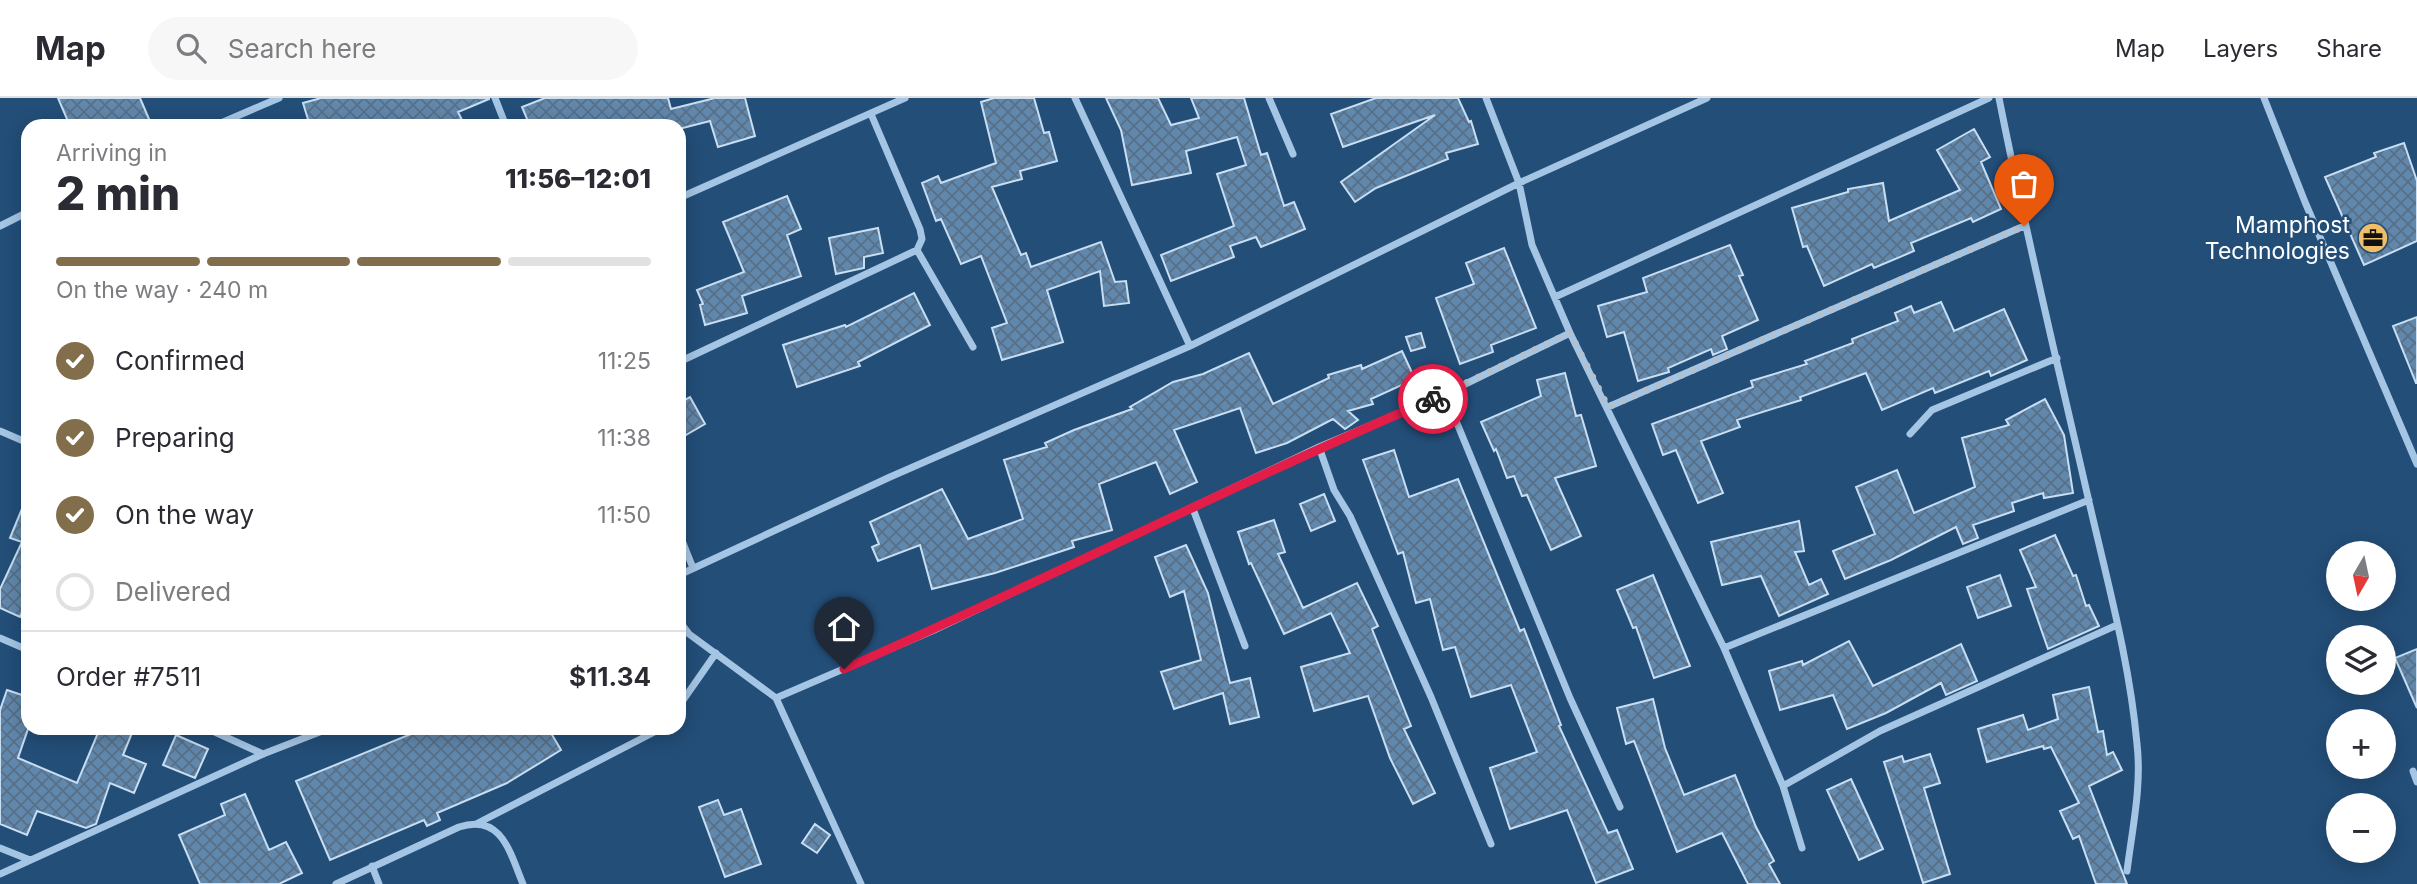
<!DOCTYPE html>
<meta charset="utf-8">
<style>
body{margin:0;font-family:Inter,sans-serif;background:#f7f7f7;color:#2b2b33;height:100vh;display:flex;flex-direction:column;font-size:26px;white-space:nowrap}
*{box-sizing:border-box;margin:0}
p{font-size:23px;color:#7c7c81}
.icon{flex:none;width:38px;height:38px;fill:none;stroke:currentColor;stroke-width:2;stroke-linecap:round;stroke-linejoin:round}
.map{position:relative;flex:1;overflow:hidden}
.drawer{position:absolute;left:21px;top:21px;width:665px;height:616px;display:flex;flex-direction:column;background:#fff;border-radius:21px;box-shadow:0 4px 18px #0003}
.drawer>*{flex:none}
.needle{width:46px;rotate:189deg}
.buttons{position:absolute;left:2326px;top:443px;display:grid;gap:14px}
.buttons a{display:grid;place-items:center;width:70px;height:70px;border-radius:50%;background:#fff;box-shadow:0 4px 18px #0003;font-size:35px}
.pin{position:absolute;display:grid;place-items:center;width:60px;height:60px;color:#fff;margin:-72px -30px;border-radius:50% 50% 50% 0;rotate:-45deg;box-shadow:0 0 7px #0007}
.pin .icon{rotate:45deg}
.courier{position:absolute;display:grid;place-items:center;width:70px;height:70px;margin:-35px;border:5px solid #e11d48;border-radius:50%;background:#fff;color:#222;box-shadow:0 2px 9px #0007}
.head em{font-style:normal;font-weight:800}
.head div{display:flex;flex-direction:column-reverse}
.head{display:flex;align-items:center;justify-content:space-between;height:119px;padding:0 35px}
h1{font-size:46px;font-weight:800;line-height:52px}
.bar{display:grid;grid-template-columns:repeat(4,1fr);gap:10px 7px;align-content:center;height:84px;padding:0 35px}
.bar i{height:9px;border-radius:5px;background:#e1e1e2}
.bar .on{background:#836e4b}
.bar p{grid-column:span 4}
.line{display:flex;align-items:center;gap:18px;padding:0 35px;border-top:2px solid #e1e1e2}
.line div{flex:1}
ol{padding:0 35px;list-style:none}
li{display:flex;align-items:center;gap:21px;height:77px}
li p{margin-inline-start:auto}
li .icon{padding:7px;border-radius:50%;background:#836e4b;color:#fff;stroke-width:4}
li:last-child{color:#7c7c81}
li i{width:38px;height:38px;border:4px solid #e1e1e2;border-radius:50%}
header{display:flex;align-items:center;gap:42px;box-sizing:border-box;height:98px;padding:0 35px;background:#fff;border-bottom:2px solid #e1e1e2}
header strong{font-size:33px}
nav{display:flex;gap:38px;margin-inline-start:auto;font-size:24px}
.search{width:490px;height:63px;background:#f7f7f7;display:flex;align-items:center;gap:18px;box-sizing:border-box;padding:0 24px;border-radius:38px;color:#7c7c81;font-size:26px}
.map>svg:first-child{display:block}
.building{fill:url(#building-cross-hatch);stroke:#c7def3;stroke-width:2}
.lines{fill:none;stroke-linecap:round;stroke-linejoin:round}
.street{stroke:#a5c5e4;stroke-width:7}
.done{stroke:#b2c1d0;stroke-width:7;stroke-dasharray:0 12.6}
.route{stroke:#e11d48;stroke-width:9}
.labels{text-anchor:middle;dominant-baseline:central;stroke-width:5;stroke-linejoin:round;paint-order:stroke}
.poi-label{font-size:23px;fill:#fff;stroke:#234e78;text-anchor:end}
</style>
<header>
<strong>Map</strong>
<div class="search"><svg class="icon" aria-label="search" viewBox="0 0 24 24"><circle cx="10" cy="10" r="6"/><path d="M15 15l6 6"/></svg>Search here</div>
<nav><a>Map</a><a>Layers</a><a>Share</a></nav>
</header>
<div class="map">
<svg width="2417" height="786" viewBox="0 0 2417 786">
<defs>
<pattern id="building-cross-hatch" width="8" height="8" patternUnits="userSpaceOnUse" patternTransform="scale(1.75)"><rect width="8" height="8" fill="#6087ac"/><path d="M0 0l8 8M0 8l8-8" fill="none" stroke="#586f86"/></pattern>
</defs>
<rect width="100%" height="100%" fill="#234e78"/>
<path class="building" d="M58 0H140L152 28H70Z
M321 0H489V1L458 14 465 28H310L303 5Z
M545 0H668L671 11 715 0H745L755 38 718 49 710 23 679 31V28H530L522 9Z
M994 0H1034L1044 35 1049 34 1057 63 1020 73 1022 81 992 89 1021 157 1026 155 1031 169 1101 144 1115 184 1126 183 1129 205 1104 208 1100 173 1047 192 1063 244 1002 262 992 230 1007 225 981 158 961 166 941 121 936 123 922 85 938 78 941 85 996 65 981 4Z
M1106 0H1158L1171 27 1199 20 1191 0H1244L1261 57 1267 55 1284 108 1294 104 1305 131 1261 149 1256 139 1230 148 1234 159 1171 183 1161 157 1234 128 1217 76 1246 67 1237 39 1186 53 1191 75 1132 87 1121 32Z
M1376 0H1458L1469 24 1471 23 1478 46 1446 55 1448 61 1376 90 1355 104 1341 84 1435 17 1343 49 1331 16Z
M1974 31 1990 59 1981 64 2001 111 1973 124 1971 120 1911 145 1914 153 1874 170 1872 166 1824 188 1807 148 1803 149 1792 110 1848 94V91L1883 85 1889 123 1960 92 1937 52Z
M2404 45 2417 83V143L2364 167 2325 79 2376 59 2374 55Z
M787 98 801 131 787 137 801 178 742 198 747 215 705 227 700 207 703 206 697 192 744 174 723 124Z
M878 130 883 155 864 159V170L836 176 829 140Z
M1730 147 1743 177 1739 178 1758 222 1722 238 1727 251 1713 257 1711 251 1668 270 1669 274 1638 283 1624 234 1607 239 1598 208 1647 194 1643 180Z
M1504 150 1536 230 1491 247 1493 254 1460 266 1436 200 1474 186 1466 165Z
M914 195 930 227 858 264 860 268 797 289 783 247 845 227 846 229Z
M1941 204 1954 233 2004 211 2027 262 1991 278 1989 273 1935 295 1933 290 1882 312 1866 275 1800 299 1801 302 1737 322 1740 329 1701 343 1723 395 1698 405 1676 352 1663 357 1652 326 1753 289 1751 283 1807 266 1805 263 1853 245 1852 241 1898 223 1895 215 1911 208 1914 215Z
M2417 219V285H2416L2393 228Z
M1421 235 1425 249 1411 253 1406 239Z
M1402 253 1415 281 1371 301 1373 306 1348 313 1358 322 1345 331 1333 321 1287 345 1256 355 1240 310 1174 332 1197 384 1170 396 1156 364 1099 386 1112 432 1072 443 1074 449 995 475 932 491 920 447 878 463 872 449 879 446 870 424 942 391 968 441 1023 421 1004 362 1047 349 1045 345 1074 332 1132 311 1130 309 1173 284 1203 276 1249 255 1273 306 1329 280 1328 277 1361 267 1362 271Z
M1565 275 1576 318 1581 317 1596 368 1555 380 1581 438 1551 452 1527 397 1522 398 1514 378 1507 380 1496 351 1494 353 1481 324 1541 298 1537 282Z
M690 299 705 326 679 341V305Z
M2045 301 2064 337 2073 395 2044 400 2043 395 2012 405 2014 413 1973 427 1978 440 1963 446 1956 429 1891 462 1845 481 1833 453 1875 436 1856 389 1897 372 1914 415 1975 389 1962 340 2009 327 2006 322Z
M1394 352 1409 399 1458 381 1520 533 1524 531 1561 627 1559 628 1608 735 1617 732 1633 771 1596 785 1567 712 1510 731 1490 670 1537 654 1511 587 1471 599 1455 549 1443 552 1430 501 1416 505 1403 454 1398 456 1363 362Z
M28 396V502L20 519 0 510V491L22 444 10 440Z
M1324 396 1335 423 1311 433 1300 406Z
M1274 422 1285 454 1278 456 1303 510 1357 485 1378 528 1372 531 1411 628 1404 631 1435 695 1413 706 1390 660 1368 598 1314 613 1301 569 1350 555 1331 515 1284 536 1251 465 1249 466 1238 434Z
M1799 423 1804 453 1795 454 1809 487 1821 481 1828 496 1779 518 1761 478 1722 487 1711 444Z
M2055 437 2073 478 2076 477 2086 508 2089 507 2099 528 2048 551 2027 491 2036 489 2020 452Z
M1186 447 1208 495 1230 585 1250 580 1259 619 1230 626 1223 595 1174 611 1161 574 1201 562 1184 493 1170 499 1155 459Z
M1653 477 1690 568 1654 580 1636 529 1633 530 1617 492Z
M2000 477 2011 508 1978 520 1967 489Z
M1849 543 1873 588 1961 546 1977 583 1946 597 1941 585 1886 615 1847 631 1833 597 1780 612 1769 573 1802 563 1803 567Z
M2417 551V610L2395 560Z
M2089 589 2098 634 2103 633 2107 657 2113 654 2122 672 2089 688 2127 786H2096L2079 738 2073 741 2060 713 2079 705 2051 649 2044 651 2043 648 1987 664 1978 631 2023 617 2028 632 2058 621 2053 597Z
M7 592 28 599V631L18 660 77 685 100 630H134L123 657 146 666 134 695 110 685 96 726 86 730 37 713 27 737 0 726V612Z
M1653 601 1665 650 1684 697 1735 677 1756 729 1774 763 1769 766 1780 786H1748L1722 735 1677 754 1634 643 1626 646 1617 610Z
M415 630H548L561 652 507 685 437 715 440 722 427 728 424 722 330 762 296 683 416 634Z
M176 637 208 651 195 680 163 667Z
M1930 656 1940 685 1924 690 1950 776 1923 785 1884 664 1902 658 1904 664Z
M1851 681 1883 751 1859 762 1827 692Z
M245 696 269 752 286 744 302 775 279 786H200L179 737 225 717 221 706Z
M718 702 724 717 741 711 761 766 725 779 699 709Z
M815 726 830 737 817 755 802 745Z"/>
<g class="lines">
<path class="street" d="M495 0 506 28
M1075 0 1190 248
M1269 0 1293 56
M1999 0C2026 137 2059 272 2090 408 2108 486 2130 566 2137 646 2142 688 2132 732 2127 773
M2264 0 2305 104 2417 366
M214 28 279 0
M679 100 905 0
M0 128 28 114
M917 152 973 249
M1555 199 1989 0
M1570 235 1724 550 1783 688 1802 750
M679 264 917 152 922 141 920 131 871 16
M1445 296 1570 600 1620 709
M1608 309 2024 128
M0 333 28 345
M1910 336 1932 312 2057 260
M1319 349 1334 392 1350 418 1431 599 1491 746
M1193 411 1245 548
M679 435 693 470
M679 477 890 379 1190 248 1519 85 1707 0
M679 523 689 536 776 600 861 786
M0 540 28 552
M1724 550 2089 402
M776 600 934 532 1319 349 1445 296 1570 235 1532 147 1519 85 1486 0
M679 608 716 555
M206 630 263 656
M2413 673 2417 684
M1783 688 1880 633 2117 527
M478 725 662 630
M0 750 30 762
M372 768 379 786
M0 776 263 656 330 630
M336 786 459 729C502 715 510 755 523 786"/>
</g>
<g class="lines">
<path class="done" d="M1433 301 1570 235 1608 309 2024 128"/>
<path class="route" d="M844 571C1042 484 1234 386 1433 301"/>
</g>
<defs>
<g id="office-disc" transform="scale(1.575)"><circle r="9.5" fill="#eebf68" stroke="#234e78"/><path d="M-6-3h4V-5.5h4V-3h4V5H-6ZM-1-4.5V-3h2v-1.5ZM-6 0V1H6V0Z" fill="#111"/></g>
</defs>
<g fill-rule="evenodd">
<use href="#office-disc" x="2373" y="140"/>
</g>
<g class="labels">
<g class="poi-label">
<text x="2350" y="127">Mamphost<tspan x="2350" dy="26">Technologies</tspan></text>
</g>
</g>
</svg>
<div class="buttons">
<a><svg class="needle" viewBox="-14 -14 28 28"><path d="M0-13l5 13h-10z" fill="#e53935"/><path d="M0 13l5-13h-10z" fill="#7c7c81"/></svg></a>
<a><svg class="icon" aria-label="layers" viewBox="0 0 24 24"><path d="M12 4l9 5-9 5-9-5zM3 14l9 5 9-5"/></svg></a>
<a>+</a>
<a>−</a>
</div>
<div class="pin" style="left:2024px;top:128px;background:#ea580c"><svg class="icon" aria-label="bag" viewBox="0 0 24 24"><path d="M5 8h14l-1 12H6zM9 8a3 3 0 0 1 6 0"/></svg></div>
<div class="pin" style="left:844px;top:571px;background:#1f2937"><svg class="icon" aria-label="home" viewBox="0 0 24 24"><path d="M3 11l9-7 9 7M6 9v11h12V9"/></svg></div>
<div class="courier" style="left:1433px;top:301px"><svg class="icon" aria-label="bike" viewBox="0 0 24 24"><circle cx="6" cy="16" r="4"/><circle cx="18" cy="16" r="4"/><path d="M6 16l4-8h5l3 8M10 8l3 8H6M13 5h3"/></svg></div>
<section class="drawer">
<div class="head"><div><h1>2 min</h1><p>Arriving in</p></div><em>11:56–12:01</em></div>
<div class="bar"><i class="on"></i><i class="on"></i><i class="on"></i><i></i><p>On the way · 240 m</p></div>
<ol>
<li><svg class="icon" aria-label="check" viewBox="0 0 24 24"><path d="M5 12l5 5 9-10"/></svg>Confirmed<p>11:25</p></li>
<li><svg class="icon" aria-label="check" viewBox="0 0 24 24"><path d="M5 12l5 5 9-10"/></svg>Preparing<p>11:38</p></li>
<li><svg class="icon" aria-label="check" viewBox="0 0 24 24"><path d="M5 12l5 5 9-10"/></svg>On the way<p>11:50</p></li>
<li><i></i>Delivered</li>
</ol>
<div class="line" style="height:91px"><div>Order #7511</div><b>$11.34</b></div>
</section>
</div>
